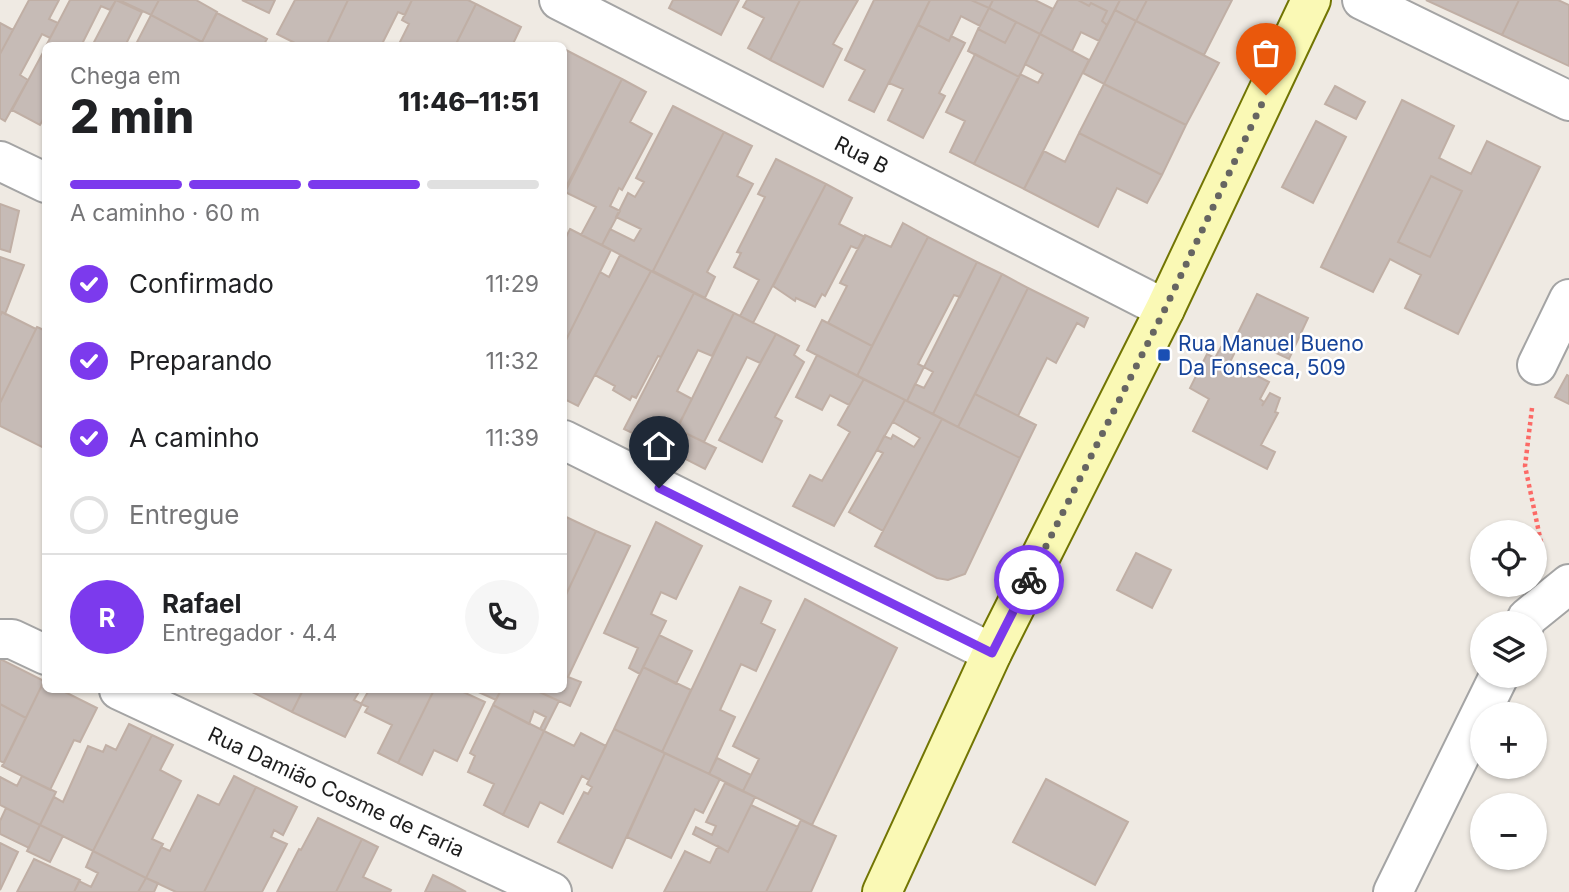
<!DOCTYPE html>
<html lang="pt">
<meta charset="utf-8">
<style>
body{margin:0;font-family:Inter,sans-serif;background:#f6f6f6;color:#202124;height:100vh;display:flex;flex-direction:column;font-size:26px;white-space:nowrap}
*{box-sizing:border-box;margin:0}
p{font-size:23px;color:#757577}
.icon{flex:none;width:38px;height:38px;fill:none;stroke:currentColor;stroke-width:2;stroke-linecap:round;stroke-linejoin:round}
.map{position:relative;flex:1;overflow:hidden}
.side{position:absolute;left:42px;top:42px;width:525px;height:651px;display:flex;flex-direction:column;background:#fff;border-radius:10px;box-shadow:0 2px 5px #0004}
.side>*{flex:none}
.tools{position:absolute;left:1470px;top:520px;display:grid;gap:14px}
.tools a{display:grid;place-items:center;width:77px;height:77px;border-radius:50%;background:#fff;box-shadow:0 2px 5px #0004;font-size:35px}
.pin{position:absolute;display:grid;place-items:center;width:60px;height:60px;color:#fff;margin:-72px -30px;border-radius:50% 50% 50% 0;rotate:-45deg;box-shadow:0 0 7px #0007}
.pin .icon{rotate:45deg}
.courier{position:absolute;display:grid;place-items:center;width:70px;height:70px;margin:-35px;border:5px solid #7c3aed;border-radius:50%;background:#fff;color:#222;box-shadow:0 2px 9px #0007}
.headline em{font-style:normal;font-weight:800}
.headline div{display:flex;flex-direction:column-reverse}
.headline{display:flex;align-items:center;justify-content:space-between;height:119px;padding:0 28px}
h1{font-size:46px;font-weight:800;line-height:52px}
.bar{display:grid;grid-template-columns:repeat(4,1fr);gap:10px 7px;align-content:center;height:84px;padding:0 28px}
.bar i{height:9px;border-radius:5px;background:#e0e0e0}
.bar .current{background:#7c3aed}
.bar p{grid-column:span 4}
.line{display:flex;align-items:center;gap:18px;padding:0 28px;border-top:2px solid #e0e0e0}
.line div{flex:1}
.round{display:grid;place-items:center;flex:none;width:74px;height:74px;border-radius:37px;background:#f6f6f6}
ol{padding:0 28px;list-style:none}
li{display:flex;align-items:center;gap:21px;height:77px}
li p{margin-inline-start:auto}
li .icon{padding:7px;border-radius:50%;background:#7c3aed;color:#fff;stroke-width:4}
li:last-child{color:#757577}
li i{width:38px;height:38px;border:4px solid #e0e0e0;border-radius:50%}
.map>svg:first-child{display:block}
.building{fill:#c6bbb6;stroke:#c0afa5;stroke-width:2;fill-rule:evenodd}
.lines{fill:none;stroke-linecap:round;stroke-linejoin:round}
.street-casing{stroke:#a4a4a4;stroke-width:42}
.secondary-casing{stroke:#727503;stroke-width:42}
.path{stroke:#fc6a66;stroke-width:4.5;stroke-dasharray:3.5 3.5;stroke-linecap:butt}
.street{stroke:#fff;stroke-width:38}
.secondary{stroke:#faf9b5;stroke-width:38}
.done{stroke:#666562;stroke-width:7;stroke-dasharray:0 12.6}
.route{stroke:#7c3aed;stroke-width:9}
.transit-dot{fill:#1a4fb4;stroke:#fff;stroke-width:2.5}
.labels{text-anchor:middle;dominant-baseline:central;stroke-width:5;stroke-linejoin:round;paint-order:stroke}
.street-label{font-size:21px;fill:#1d1d1d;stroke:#fff}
.transit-label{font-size:21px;fill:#164399;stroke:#fff;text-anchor:start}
</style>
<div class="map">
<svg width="1569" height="892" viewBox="0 0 1569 892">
<rect width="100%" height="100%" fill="#efeae3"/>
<path class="building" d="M29 0H59L49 19 58 23 50 38 42 34 20 75 28 80 5 121 0 118V54Z
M70 0H116L110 10 101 6 81 46H46Z
M116 0 142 12 125 46H92Z
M119 0H159L151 15Z
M159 0H196L217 12 202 42 151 15Z
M242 0H275L269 13Z
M295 0H348L326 46H296L297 44 277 34Z
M348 0H412L405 15 398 12 381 46H326Z
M412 0H468L476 4 455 46H398L409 24 402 20Z
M673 0H739L721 35 669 8Z
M747 0H800L770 60 748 48 764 18 743 7Z
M800 0H858L833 44 842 49 823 87 770 60Z
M874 0H930L874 112 849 100 865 70 845 60Z
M930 0H971L989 8 980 26 961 16 949 41 918 25Z
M971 0H993L989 8Z
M993 0H1035L1053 9 1040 34 989 8Z
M1058 0H1078L1089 6 1091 3 1107 11 1102 21 1107 25 1099 41 1081 32 1072 51 1040 34Z
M1078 0H1120L1107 25 1102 21 1107 11 1091 3 1089 6Z
M1120 0H1147L1136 21 1115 10Z
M1147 0H1232L1204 55 1136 21Z
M1426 0H1519L1502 35Z
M1519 0H1558L1569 5V66L1502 35Z
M476 4 521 27 512 46H455Z
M989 8 1016 22 1005 43 978 29Z
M1115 10 1136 21 1104 84 1083 73Z
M217 13 267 39 263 46H209L202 42Z
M151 15 202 42 200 46H135Z
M1136 21 1219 63 1186 125 1104 84Z
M1016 22 1040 34 1019 77 968 51 978 29 1005 43Z
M0 23 13 30 0 54Z
M918 25 949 41 951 36 965 43 939 93 945 96 923 138 888 120 903 89 889 83Z
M1040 34 1089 60 1024 189 974 164 1020 74 1038 83 1043 74 1025 64Z
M46 47V114L40 125 12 110Z
M564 49 622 79 565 189 564 188Z
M975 54 1019 77 974 164 950 152 965 121 946 112Z
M622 79 646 92 630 122 652 134 622 190 619 188 610 206 620 211 602 245 581 235 596 207 565 192Z
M1104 84 1186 125 1162 175 1079 133Z
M1335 86 1365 102 1356 119 1325 104Z
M1402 100 1454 126 1439 158 1471 174 1487 141 1540 167 1458 334 1405 308 1421 275 1390 259 1373 292 1321 267ZM1431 176 1462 191 1430 257 1398 242Z
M673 106 724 132 653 271H651L602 245 610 229 634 241 641 229 616 217 628 193 635 197 644 182 636 178Z
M1316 121 1346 137 1313 203 1282 187Z
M724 132 752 146 737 176 753 184 707 272 715 277 705 298 653 271Z
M1079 133 1162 175 1147 203 1117 188 1098 227 1024 189 1044 151 1065 162Z
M776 159 826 184 753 323 740 316 759 280 734 267 741 253 737 252 765 197 758 194Z
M1431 176 1462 191 1430 257 1398 242Z
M826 184 852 198 839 224 865 237 858 249 851 246 825 296 822 294 815 307 796 298 795 301 773 286Z
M0 204 19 211 10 252 0 249Z
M903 223 928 237 872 346 828 323 847 286 840 283 865 235 891 247Z
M570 229 611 250 564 344V241Z
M928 237 977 262 960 297 954 295 918 364 924 367 907 401 857 376Z
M620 255 651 271 578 406 564 399V344L600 272 609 277Z
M0 257 24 265 5 314 2 312 0 316Z
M977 262 1002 274 933 414 907 401 915 384 924 388 933 372 924 367Z
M651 271 694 293 661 357 658 356 636 398 632 396 630 400 613 390 615 386 595 375Z
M1002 274 1028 288 958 427 933 414Z
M1028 288 1088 318 1084 327 1077 323 1056 363 1047 358 1018 416 975 394Z
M694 293 734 313 712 356 698 350 677 391 692 399 666 449 624 429Z
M1257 294 1308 318 1289 359 1237 335Z
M2 312 36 329 0 403V316Z
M734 313 776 334 760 363 747 357 704 442 677 429Z
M822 320 872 346 857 376 807 350Z
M37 327 46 331 44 448 0 426V403Z
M776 334 799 346 794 355 804 362 775 417 782 421 762 462 719 440Z
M1221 347 1234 354 1230 362 1269 382 1260 399 1264 402 1262 406 1270 393 1280 398 1275 412 1278 413 1261 445 1275 452 1267 469 1193 431 1209 399 1190 388 1207 354 1215 358Z
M817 355 864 379 849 405 830 395 822 410 796 397Z
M1567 375 1569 376V404L1555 397Z
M864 379 905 400 834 526 793 506 810 475 822 481 850 432 838 425Z
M975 394 1036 425 1020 458 958 427Z
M905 400 942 419 883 531 849 512 883 453 877 450 884 436 891 439 893 435 914 447 920 438 893 422Z
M942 419 1020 458 965 574 948 580 937 578 875 546Z
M677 429 716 448 705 469 666 449Z
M564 516 596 531 564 599Z
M656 522 702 546 676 599 661 592 651 614 666 621 640 674 629 668 638 648 604 633Z
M596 531 630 546 568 677 581 682 570 706 535 690H564V599Z
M1136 553 1171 570 1152 608 1117 590Z
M740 587 771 601 761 623 775 630 756 671 741 664 720 710 735 717 709 774 662 752Z
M805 599 897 648 812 825 743 791 759 759 733 746Z
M659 635 692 651 676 684 643 667Z
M0 659 44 681 26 718 0 704Z
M643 667 691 690 662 752 614 729Z
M44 681 46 690H61L97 708 80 742 74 740 50 790 2 766Z
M248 690H303L292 712Z
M303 690H360L354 700 362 704 345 737 292 712Z
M369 690H434L398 763 378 753 392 725 365 712 368 707 361 704Z
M434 690H459L485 702 457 761 434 750 422 775 398 763Z
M474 690H501L496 700Z
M501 690H535L559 701 544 731 540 729 546 717 534 711 529 724 493 705Z
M0 704 26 718 4 763 0 761Z
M493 705 544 731 503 815 484 805 494 784 468 772 475 756 470 753Z
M129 724 152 735 93 851 40 825 54 797 63 802 88 746 103 752 106 745 116 750Z
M614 729 665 753 612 868 558 842 584 792 588 794 592 787 587 784Z
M544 731 574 746 581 733 606 746 589 780 582 776 563 814 540 802 528 827 503 815Z
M152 735 173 745 160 770 181 781 152 839 163 844 146 878 93 851Z
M665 753 720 779 703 813 695 809 671 858 627 837Z
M717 758 751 775 743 791 709 774Z
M22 776 56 792 40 825 0 805V777L17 786Z
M234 776 256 787 204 892H176L146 878 161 847 170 851 198 795 219 805Z
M1046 779 1128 822 1095 885 1013 842Z
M725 783 755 797 728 852 693 834 696 827 712 835 716 826 706 822Z
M256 787 297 807 283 835 274 830 271 837 287 844 262 892H204Z
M751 805 798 827 766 892H664L685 851 710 863 718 846 728 852Z
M6 808 40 825 29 848 0 834V821Z
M318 818 362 839 336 892H277L299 849 301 850Z
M801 820 836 836 811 892H766Z
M40 825 63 836 50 862 27 851Z
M362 839 378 847 363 877 391 890 390 892H336Z
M0 843 18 852 0 890Z
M93 851 146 878 138 892H74L79 881 91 887 98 873 86 867Z
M34 859 80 880 74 892H17Z
M433 875 453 885 466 892H425Z
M146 878 158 883 154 892H138Z"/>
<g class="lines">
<g class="street-casing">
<g id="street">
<path id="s1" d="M559 0 1165 309"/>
<path d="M1362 0 1569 101"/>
<path d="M0 161 46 183"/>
<path d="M1537 365 1569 299"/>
<path d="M564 440 992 653"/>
<path d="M1525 623 1527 618 1569 584"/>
<path d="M0 639H12L46 655"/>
<path id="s2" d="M119 690 552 892"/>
<path d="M1393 892 1499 676"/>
</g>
</g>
<g class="secondary-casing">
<path id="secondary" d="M882 892 992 653 1165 309 1311 0"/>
</g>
<path class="path" d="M1532 408 1525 466 1542 547"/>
<use href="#street" class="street"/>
<use href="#secondary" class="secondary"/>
</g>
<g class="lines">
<path class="done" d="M1029 580 1165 309 1266 95"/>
<path class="route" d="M659 488 992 653 1029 580"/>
</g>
<rect class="transit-dot" x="1157" y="348" width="14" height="14" rx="3.5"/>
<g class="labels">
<g class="street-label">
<text stroke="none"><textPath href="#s1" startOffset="340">Rua B</textPath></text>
<text stroke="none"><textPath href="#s2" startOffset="240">Rua Damião Cosme de Faria</textPath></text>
</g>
<g class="transit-label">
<text x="1178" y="343">Rua Manuel Bueno<tspan x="1178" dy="24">Da Fonseca, 509</tspan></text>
</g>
</g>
</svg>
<div class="tools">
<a><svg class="icon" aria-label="locate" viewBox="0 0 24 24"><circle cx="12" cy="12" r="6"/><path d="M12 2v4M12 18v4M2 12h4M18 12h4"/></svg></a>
<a><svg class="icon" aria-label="layers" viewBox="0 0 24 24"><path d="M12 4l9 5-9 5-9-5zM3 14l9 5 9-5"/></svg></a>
<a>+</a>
<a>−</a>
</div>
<div class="pin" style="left:1266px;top:95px;background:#ea580c"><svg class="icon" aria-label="bag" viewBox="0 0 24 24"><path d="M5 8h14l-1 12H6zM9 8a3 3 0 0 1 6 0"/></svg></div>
<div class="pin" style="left:659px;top:488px;background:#1f2937"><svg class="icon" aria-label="home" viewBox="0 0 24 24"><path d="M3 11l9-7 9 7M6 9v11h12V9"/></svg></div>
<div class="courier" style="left:1029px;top:580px"><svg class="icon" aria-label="bike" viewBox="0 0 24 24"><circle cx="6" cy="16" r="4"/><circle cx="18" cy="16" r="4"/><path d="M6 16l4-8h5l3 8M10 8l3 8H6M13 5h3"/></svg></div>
<section class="side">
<div class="headline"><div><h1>2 min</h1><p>Chega em</p></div><em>11:46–11:51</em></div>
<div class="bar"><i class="current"></i><i class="current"></i><i class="current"></i><i></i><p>A caminho · 60 m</p></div>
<ol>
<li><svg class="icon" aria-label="check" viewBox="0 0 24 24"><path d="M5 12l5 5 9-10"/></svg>Confirmado<p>11:29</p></li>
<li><svg class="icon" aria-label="check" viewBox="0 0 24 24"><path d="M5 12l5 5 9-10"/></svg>Preparando<p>11:32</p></li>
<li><svg class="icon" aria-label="check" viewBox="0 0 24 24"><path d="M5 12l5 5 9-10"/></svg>A caminho<p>11:39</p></li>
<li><i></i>Entregue</li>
</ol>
<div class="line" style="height:126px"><b class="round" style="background:#7c3aed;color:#fff">R</b><div><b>Rafael</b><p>Entregador · 4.4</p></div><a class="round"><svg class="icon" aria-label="phone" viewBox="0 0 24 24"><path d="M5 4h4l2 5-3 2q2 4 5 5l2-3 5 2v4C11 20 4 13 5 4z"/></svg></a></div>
</section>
</div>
